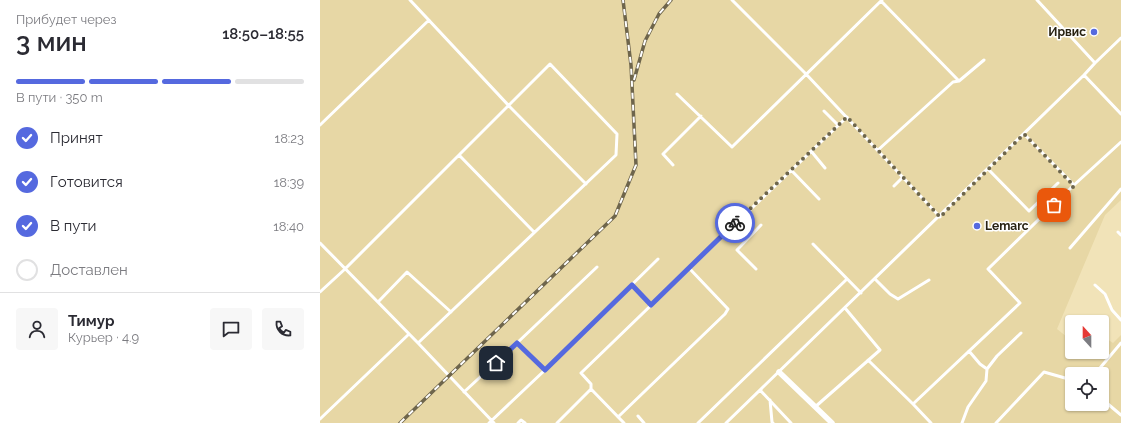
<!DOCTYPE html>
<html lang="ru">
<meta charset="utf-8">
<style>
body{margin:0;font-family:Raleway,sans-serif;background:#f7f7f7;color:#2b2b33;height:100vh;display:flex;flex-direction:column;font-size:15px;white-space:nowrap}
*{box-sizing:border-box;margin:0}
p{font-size:13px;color:#7c7c81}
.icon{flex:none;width:22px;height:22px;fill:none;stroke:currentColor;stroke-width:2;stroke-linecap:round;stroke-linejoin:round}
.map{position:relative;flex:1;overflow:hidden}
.panel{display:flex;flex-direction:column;background:#fff;width:320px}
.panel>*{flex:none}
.needle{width:26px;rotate:339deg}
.controls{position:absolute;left:745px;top:315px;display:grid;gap:8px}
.controls a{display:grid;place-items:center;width:44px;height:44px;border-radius:4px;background:#fff;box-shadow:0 1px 3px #0004;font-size:20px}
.pin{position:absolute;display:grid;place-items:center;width:34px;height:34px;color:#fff;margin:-17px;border-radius:8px;box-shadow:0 2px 6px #0006}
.courier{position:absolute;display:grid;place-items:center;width:40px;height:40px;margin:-20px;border:3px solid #5569df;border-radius:50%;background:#fff;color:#222;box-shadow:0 1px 5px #0007}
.head em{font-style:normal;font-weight:600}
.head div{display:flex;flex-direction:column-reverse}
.head{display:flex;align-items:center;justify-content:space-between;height:68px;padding:0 16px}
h1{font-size:26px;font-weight:600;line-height:30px}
.bar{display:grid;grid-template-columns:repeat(4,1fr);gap:6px 4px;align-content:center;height:48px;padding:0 16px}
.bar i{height:5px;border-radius:3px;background:#e1e1e2}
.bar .active{background:#5569df}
.bar p{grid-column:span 4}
.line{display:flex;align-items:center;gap:10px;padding:0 16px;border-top:1px solid #e1e1e2}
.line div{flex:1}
.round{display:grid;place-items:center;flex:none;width:42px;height:42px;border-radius:4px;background:#f7f7f7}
ol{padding:0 16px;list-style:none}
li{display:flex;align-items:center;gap:12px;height:44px}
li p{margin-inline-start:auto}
li .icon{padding:4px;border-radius:50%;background:#5569df;color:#fff;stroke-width:4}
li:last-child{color:#7c7c81}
li i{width:22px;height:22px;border:2px solid #e1e1e2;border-radius:50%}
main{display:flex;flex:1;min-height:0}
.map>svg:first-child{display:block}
.built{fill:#e7d7a5;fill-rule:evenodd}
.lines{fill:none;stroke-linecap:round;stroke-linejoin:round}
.lane{stroke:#fff;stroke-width:3}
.street{stroke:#fff;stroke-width:5.5}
.rail-casing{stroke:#6e654c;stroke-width:3.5}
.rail{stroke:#fff;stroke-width:2;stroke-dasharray:6;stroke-linecap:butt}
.done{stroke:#6e664c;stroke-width:4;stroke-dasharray:0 7.2}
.route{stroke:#5569df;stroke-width:5}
.poi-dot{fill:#5569df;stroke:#fff;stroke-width:1.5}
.labels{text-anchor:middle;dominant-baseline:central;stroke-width:3;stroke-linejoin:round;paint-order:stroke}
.poi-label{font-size:12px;font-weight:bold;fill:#282212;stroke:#fff;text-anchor:end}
</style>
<main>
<section class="panel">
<div class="head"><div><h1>3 мин</h1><p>Прибудет через</p></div><em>18:50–18:55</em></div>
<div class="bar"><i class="active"></i><i class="active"></i><i class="active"></i><i></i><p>В пути · 350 m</p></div>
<ol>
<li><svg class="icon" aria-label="check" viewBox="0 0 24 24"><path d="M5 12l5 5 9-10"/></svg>Принят<p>18:23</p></li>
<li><svg class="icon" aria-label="check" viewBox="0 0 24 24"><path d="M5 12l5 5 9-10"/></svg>Готовится<p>18:39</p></li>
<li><svg class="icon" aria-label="check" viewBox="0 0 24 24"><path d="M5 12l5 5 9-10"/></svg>В пути<p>18:40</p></li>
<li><i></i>Доставлен</li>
</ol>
<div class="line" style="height:72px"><a class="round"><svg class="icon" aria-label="person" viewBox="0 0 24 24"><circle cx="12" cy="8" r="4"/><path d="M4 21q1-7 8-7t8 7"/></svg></a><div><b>Тимур</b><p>Курьер · 4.9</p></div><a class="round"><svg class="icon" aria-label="chat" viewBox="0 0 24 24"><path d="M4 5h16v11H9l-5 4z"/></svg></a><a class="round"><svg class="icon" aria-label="phone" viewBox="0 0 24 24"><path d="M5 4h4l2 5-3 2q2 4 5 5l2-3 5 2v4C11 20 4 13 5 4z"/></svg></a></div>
</section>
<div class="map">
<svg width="801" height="423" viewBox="0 0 801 423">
<rect width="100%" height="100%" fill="#f1e3b8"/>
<path class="built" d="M0 0H801V200L785 215 737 329 752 341V352H767L771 355 775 352H782V344L787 339 793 343 801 335V423H0ZM752 374H782V404H752Z"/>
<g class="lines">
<path class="lane" d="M90 0 189 106 266 184
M412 0 486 74 620 217
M561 1 639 81
M775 63 801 38
M764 75 801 114
M357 94 412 147 562 0
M504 111 518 125
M0 125 109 20
M704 134 754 185
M558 150 633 82 639 81 664 60
M491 151 505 168
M139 155 214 232
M353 165 343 154 381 116
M668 169 709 211 738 183
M471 170 499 199
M574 186 583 177
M411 228 424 241
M798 232 801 235
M0 243 98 343 174 423
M493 244 541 293
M750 248 801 189
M436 269 417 250 441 225
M555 279 570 294 578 299 609 280
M312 285 331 305
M775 285 785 294 792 310 801 320
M0 292 25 269 230 64 297 134 296 155 98 343
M58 302 87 272 131 312
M197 343 277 267
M649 351 660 364 667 369
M548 360 593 404 611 423
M225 370 338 259
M775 374 801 343
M271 389V384L261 373 411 228 527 117
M440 390 471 423
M144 392 197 343 225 370 169 423
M782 399 801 415
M450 400 452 422 453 423
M593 404 700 303 668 269 754 185 801 142
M495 407 560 350 525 308
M318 416 324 423
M298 417 405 314 408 309 369 268
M0 419 89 334
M198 423 201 420 205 423
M237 423 271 389 304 423
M378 423 527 279
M406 423 764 75 775 63 717 0
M642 423 648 407 666 381 667 369 677 356 701 333
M676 423 724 372 752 380"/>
<path class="street" d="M459 372 512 423"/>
<g class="rail-casing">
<path id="rail" d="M314 80 325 41 339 14 351 0
M80 423 295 216 316 165 311 65 303 0"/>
</g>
<use href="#rail" class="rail"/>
</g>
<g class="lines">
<path class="done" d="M415 223 527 117 620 217 704 134 754 186 734 205"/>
<path class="route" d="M176 363 197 343 225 370 312 285 331 305 415 223"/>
</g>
<g class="poi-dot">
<circle cx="774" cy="32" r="4"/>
<circle cx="657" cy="226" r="4"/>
</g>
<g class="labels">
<g class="poi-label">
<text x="766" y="32">Ирвис</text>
<text x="665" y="226" text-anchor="start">Lemarc</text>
</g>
</g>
</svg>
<div class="controls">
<a><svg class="needle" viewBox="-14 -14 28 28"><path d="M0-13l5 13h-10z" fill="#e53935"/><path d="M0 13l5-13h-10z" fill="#7c7c81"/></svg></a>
<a><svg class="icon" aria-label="locate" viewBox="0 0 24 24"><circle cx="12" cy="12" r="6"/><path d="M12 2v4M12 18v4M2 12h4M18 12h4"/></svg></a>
</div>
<div class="pin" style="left:734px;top:205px;background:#ea580c"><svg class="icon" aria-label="bag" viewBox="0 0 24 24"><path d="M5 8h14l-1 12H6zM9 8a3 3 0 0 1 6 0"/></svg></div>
<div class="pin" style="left:176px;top:363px;background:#1f2937"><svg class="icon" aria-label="home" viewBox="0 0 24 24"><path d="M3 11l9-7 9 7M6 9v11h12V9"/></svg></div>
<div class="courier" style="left:415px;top:223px"><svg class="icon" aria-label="bike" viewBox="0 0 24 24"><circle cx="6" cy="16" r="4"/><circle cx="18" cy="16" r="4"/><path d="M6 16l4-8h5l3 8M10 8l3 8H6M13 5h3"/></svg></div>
</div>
</main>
